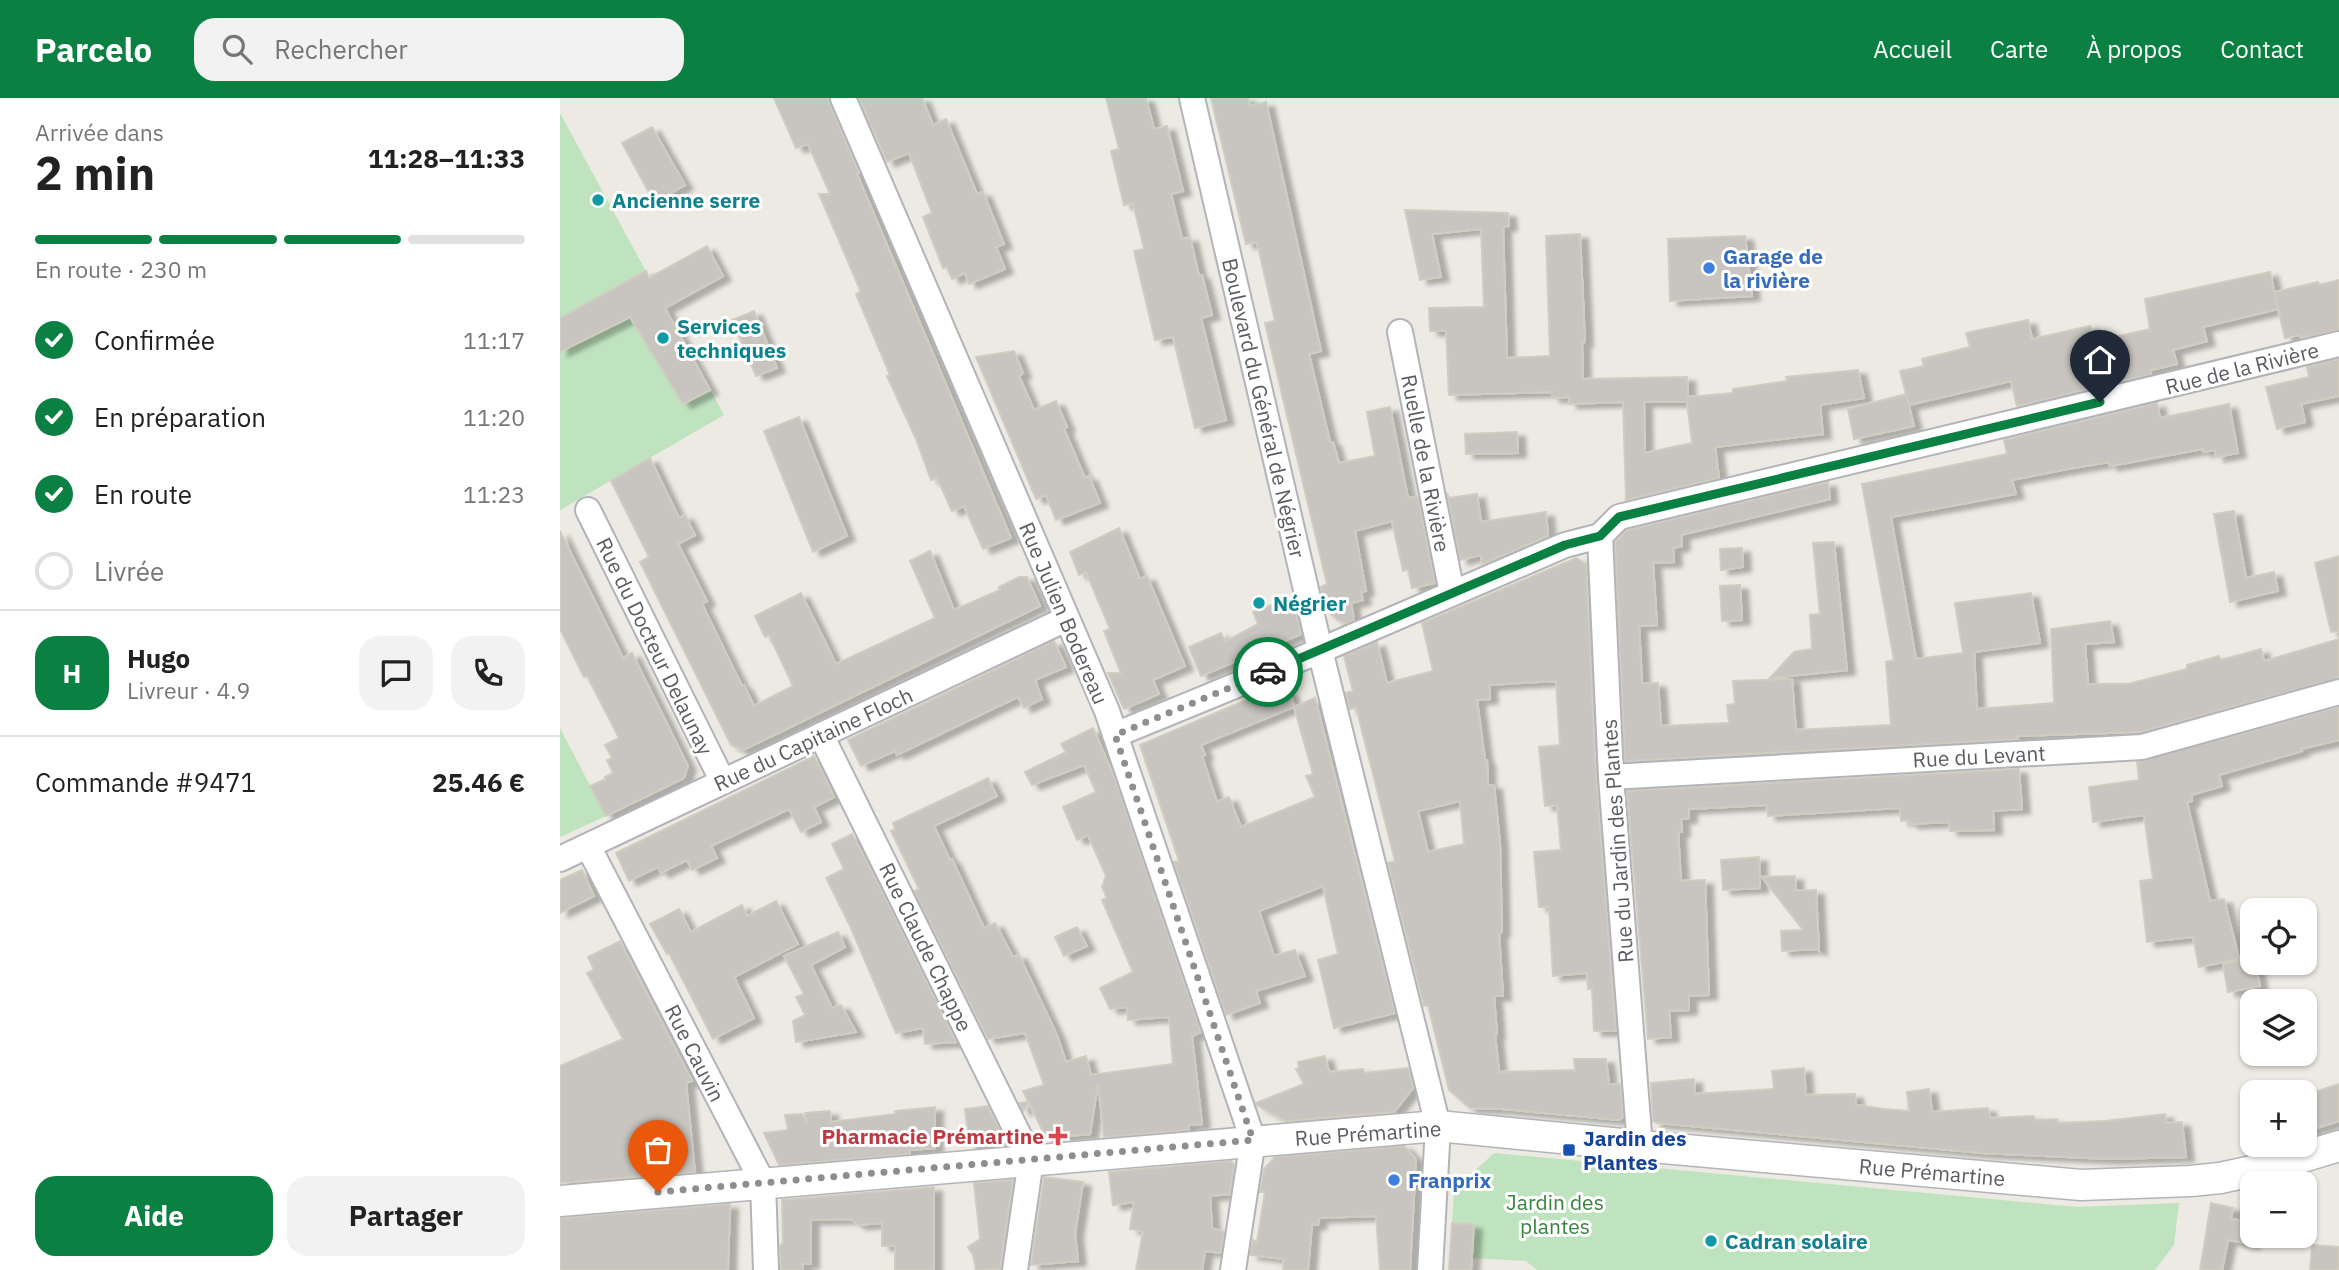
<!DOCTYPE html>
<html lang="fr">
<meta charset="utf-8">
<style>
body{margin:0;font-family:"IBM Plex Sans",sans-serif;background:#f2f2f2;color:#222;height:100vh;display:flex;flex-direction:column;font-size:26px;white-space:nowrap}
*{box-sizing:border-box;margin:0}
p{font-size:23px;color:#767676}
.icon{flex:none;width:38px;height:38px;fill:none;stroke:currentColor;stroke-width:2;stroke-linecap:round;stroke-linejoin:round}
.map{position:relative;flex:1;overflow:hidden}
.side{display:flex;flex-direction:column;background:#fff;width:560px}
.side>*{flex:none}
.tools{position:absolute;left:1680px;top:800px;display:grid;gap:14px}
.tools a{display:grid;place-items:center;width:77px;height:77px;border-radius:14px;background:#fff;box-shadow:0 2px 5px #0004;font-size:35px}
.pin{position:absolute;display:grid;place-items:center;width:60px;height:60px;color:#fff;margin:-72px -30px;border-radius:50% 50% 50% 0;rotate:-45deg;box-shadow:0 0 7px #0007}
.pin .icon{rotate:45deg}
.courier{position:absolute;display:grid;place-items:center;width:70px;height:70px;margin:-35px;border:5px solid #0b8043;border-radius:50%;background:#fff;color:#222;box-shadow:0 2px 9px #0007}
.summary em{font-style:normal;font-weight:800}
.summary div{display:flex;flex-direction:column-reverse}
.summary{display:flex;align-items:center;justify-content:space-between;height:119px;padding:0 35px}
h1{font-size:46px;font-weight:800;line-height:52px}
.bar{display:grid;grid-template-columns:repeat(4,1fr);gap:10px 7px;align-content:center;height:84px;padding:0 35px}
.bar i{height:9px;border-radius:5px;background:#e0e0e0}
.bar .active{background:#0b8043}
.bar p{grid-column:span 4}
.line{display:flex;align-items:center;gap:18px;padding:0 35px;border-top:2px solid #e0e0e0}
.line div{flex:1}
.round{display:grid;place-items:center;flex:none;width:74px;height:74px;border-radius:21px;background:#f2f2f2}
ol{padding:0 35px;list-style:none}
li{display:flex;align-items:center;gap:21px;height:77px}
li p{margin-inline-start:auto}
li .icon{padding:7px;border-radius:50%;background:#0b8043;color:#fff;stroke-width:4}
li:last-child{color:#767676}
li i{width:38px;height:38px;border:4px solid #e0e0e0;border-radius:50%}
.button{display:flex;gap:14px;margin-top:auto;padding:14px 35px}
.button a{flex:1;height:80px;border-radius:21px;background:#0b8043;color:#fff;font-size:28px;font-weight:800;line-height:80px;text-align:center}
.button a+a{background:#f2f2f2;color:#222}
header{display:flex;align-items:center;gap:42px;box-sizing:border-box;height:98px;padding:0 35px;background:#0b8043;color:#fff}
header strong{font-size:33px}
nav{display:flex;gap:38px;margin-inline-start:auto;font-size:24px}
.search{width:490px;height:63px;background:#f2f2f2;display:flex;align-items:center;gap:18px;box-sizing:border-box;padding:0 24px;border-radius:21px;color:#767676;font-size:26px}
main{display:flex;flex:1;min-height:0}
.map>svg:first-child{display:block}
.green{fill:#bfe3bf}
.building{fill:#c8c4bf;stroke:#d1ccc0;stroke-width:2;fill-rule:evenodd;filter:url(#shadow)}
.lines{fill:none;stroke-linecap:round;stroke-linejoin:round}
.minor-casing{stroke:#b2b4b9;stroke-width:28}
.tertiary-casing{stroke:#b2b4b9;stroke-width:33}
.minor{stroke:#fff;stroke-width:24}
.tertiary{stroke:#fff;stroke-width:30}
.done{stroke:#8d8e8f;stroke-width:7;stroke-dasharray:0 12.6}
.route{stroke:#0b8043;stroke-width:9}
.culture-dot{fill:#0f9aa8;stroke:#fff;stroke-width:2.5}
.shop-dot{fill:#3f7fe0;stroke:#fff;stroke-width:2.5}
.health-dot{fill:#e0444e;stroke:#fff;stroke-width:2.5}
.transit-dot{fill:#1a4fb4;stroke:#fff;stroke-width:2.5}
.labels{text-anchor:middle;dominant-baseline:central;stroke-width:6;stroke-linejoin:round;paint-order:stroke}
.culture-label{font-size:21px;font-weight:bold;fill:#0d838f;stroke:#fff;text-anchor:start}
.shop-label{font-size:21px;font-weight:bold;fill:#366cbe;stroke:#fff;text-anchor:start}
.street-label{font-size:21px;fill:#5a5d62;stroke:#fff}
.health-label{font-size:21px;font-weight:bold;fill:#be3a42;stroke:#fff;text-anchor:end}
.transit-label{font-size:21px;font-weight:bold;fill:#164399;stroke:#fff;text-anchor:start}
.park-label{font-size:21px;fill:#38833d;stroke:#fff}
</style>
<header>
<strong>Parcelo</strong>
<div class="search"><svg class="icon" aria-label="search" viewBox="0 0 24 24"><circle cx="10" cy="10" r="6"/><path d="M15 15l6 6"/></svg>Rechercher</div>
<nav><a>Accueil</a><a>Carte</a><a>À propos</a><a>Contact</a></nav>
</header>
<main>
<section class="side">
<div class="summary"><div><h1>2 min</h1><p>Arrivée dans</p></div><em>11:28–11:33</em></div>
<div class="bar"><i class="active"></i><i class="active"></i><i class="active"></i><i></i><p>En route · 230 m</p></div>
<ol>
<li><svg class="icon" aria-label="check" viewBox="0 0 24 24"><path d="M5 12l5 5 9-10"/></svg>Confirmée<p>11:17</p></li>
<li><svg class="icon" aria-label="check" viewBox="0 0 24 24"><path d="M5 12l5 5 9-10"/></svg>En préparation<p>11:20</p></li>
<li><svg class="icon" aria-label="check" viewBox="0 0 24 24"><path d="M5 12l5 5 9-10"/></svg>En route<p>11:23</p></li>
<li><i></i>Livrée</li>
</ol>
<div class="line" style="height:126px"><b class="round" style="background:#0b8043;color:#fff">H</b><div><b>Hugo</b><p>Livreur · 4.9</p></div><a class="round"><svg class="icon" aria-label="chat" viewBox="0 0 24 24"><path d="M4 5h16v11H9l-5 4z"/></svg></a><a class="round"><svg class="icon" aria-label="phone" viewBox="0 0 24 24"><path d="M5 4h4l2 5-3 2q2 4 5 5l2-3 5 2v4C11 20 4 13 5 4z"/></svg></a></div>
<div class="line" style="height:91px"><div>Commande #9471</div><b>25.46 €</b></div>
<div class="button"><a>Aide</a><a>Partager</a></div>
</section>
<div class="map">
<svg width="1779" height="1172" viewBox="0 0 1779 1172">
<defs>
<filter id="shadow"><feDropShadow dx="8" dy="4.5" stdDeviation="2" flood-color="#0004"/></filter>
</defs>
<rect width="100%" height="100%" fill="#eceae2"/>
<path class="green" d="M0 15 164 317 0 412Z
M0 630 46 718 0 739Z
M934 1055 1517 1109 1619 1105 1614 1147 1595 1172H977L966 1163 890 1159 894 1092Z"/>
<path class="building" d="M214 0H268L299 75 297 76 451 440 423 451 404 408 392 413 377 380 371 382 356 341 327 278 330 277 296 196 301 194 259 96H270L248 46 236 50Z
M299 0H362L373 27 386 21 417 96 423 94 444 146 436 149 445 171 409 186 405 175 392 181 387 169 383 170 363 119 372 115 349 55 327 64Z
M546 0H586L594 31 607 28 623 93 611 96 622 141 630 139 639 178 642 177 652 217 641 220 666 322 635 330 613 239 595 242 574 153 584 151 573 105 564 107 551 53 559 51Z
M651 0H688L690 8 706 4 761 253 749 256 770 344H773L779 365 815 358 807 314 830 309 848 400 858 399 875 485 852 490 848 471 843 473 832 423 795 433 806 493 801 494 803 502 791 505 794 522 786 525 778 522 766 512 761 489 767 486 705 225 715 223 697 144 686 146Z
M92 29 125 87 94 104 62 45Z
M845 112 948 115 949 128 943 129 947 260 990 258 986 138 1020 136 1025 244 1022 245 1023 281 1127 279 1128 299 1173 295V291L1227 283 1226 279 1298 272 1304 300 1260 307 1263 336 1155 349 1159 380 1066 402 1063 304 1009 306V299L992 300V294L889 297 886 233H870L869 210 924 209 921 131 872 136 881 179 860 182ZM1084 304H1127L1132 345 1085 355Z
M1185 138 1192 198 1110 203 1108 141Z
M147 148 163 178 105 210 150 292 123 306 70 219 0 254V220L86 173 89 180Z
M1710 174 1718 211 1715 194 1758 184 1759 187 1779 182V232L1741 240 1740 237 1725 240 1718 211 1643 229 1647 243 1613 252 1617 266 1591 272V276L1457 308 1451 283 1349 307 1340 273 1364 268 1362 261 1410 249 1406 235 1468 222 1472 241 1530 228 1534 244 1590 231 1585 201Z
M194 213 217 270 196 278 172 222Z
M454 253 463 275 459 278 474 312 496 303 507 329 504 331 525 380 529 378 540 405 496 422 486 397 476 401 416 259Z
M1779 261V298L1741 306 1745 324 1717 331 1706 289 1749 279 1747 269Z
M1346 296 1354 328 1294 341 1288 311Z
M1597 305 1600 320 1669 306 1678 355 1656 359 1655 352 1643 354V351L1550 368 1549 364 1508 371 1452 382 1456 396 1331 419 1356 561 1403 555 1395 505 1471 495 1480 545 1414 554 1417 611 1494 605 1491 531 1550 523 1554 544 1525 546 1528 586H1568L1627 571V567L1659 558 1661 562 1701 551 1704 563 1779 541V580L1580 634 1457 638 1458 641 1065 663 1055 444 1067 432 1268 384 1270 401 1121 437 1122 448 1113 450 1114 464 1093 465 1097 527 1079 528 1082 585H1098L1101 628 1169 625 1167 607 1175 606 1173 583 1232 581 1236 632 1331 627 1326 564 1334 562 1302 386 1447 356 1444 342Z
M239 319 287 438 253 454 204 333Z
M957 334 958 355 906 356 905 336Z
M90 360 119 420 125 417 135 437 118 446 147 503 142 506 182 588 184 587 194 608 233 588 209 537 205 539 195 518 241 495 276 566 375 520 350 463 370 453 394 512 440 492 439 489 459 479H467L480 508 183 652 171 647 88 480 80 464 89 459 51 383Z
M887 395 889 400 917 396 921 424 986 414 988 438 922 466 921 457 900 462Z
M1674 413 1686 480 1714 474 1718 493 1670 504 1654 416Z
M559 430 580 481 587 478 625 568 593 582 599 596 564 611 548 575H561L544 533 550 531 526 474 519 477 510 454Z
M0 433 63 560 72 555 128 668 124 680 46 718 30 688 46 681 45 679 53 675 47 662 52 660 45 647 59 640 27 578 24 579 0 531Z
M1274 444 1287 572 1210 580 1234 554 1252 551 1250 517 1260 516 1253 445Z
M1182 450 1183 469 1161 472 1160 451Z
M1779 458V533L1771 534 1755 465Z
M1016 460 1026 466 1036 680 1056 933H1034L1032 891H1028L1027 875 993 878 989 809H979L974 754 1001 752 997 707 985 708 979 649 1000 647 996 583 929 587 930 601 917 602 925 662H927L928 687H934L940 745 942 834 939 835 943 898H934L937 936H935L939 974 1015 972 1014 961H1046L1049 986H1060L1063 1019 1059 1022 942 1011 910 1010 889 992 868 907 864 908 828 765 835 763 796 609 790 611 786 595 793 593 784 558 817 544 827 585 873 573 862 525ZM900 703 904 746 868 754 858 713Z
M1180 487 1182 522 1162 523 1160 488Z
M732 499 741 536 641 578 629 549 661 535 665 544 698 526 693 514Z
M494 543 506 569 475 582 482 601 464 610 458 599 337 657 335 653 301 668 288 642Z
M717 589 731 596 734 609 641 647 645 657 642 658 657 704 669 699 681 729 755 699 746 678 753 676 734 609 755 600 835 915 774 930 758 862 778 856 763 788 699 813 714 858 735 852 745 878 696 893 700 905 666 917 614 764 619 763 580 647Z
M1779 609V642L1741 651 1742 653 1659 677 1662 688 1631 697 1632 703 1627 704 1650 803 1664 801 1679 861 1639 869 1633 839 1587 844 1580 783 1593 781 1584 717 1533 724 1529 689 1579 682 1577 664Z
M533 630 555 681 641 934 632 938 642 1026 629 1027V1032L544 1039 538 985 530 1036 486 1040 469 1005 463 1013 459 1005 468 1004 463 993 484 987 465 935 428 941 354 793 359 791 331 733 335 731 333 725 428 680 437 698 374 728 390 762 392 761 424 830 435 825 453 859 459 857 497 937 506 964 526 958 531 977 613 966 609 919 568 922 567 909 550 911 540 890 573 874 542 802 547 800 542 789 546 778 528 737 517 742 503 709 536 694 524 667 472 687 465 674 506 654 501 646Z
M254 658 274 699 254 709 261 724 241 734 229 711 151 748 157 760 132 772 127 762 101 775 98 769 69 783 56 755Z
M1459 671 1462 711 1433 713 1434 732 1390 733 1389 724 1350 726V722L1341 723 1340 710 1208 718 1207 707 1129 711V720L1121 721 1122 734H1118L1121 783 1145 782 1149 897 1129 898V912L1109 913 1111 939 1088 941 1067 693Z
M292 736 328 805 396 944 365 946 363 930 336 935 290 828 266 780 284 771 272 746Z
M1199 759 1200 790 1163 792 1161 762Z
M22 772 34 798 0 815V782Z
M1235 778 1236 793 1256 792 1259 853 1257 851 1222 853 1221 833 1243 832 1202 779Z
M216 803 238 846 174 879 194 920 153 941 109 855 107 856 90 826 119 811 131 834 182 807 187 818Z
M517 829 527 848 504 858 495 839Z
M278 834 285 849 251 867 272 910 281 907 296 934 236 944 233 923 245 917 236 899 244 896 224 858Z
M60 843 132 983 126 985 135 1074 0 1085V968L63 941 27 875 34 872 28 859Z
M1692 860V864H1695L1700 888 1668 894 1663 866Z
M765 958 769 974 803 971 804 975 848 970 853 990 834 1014 726 1023 697 1007 696 1005 744 986 736 971 739 970 738 964Z
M1244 970 1246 997 1295 996 1296 1007 1324 1011 1349 1013 1347 994 1369 991 1372 1014 1428 1010 1430 1020 1474 1018 1475 1022 1497 1021 1498 1025 1545 1023 1605 1016 1606 1025 1622 1024 1626 1059 1549 1061 1422 1055 1097 1025 1093 1023 1091 985 1134 981 1135 996 1214 991 1212 973Z
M1779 986V1023L1745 1034V997Z
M428 1008 444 1041 443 1044 409 1047 405 1011Z
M375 1009V1050L350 1052V1056L219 1067 204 1035 228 1032 225 1017 242 1016 247 1024 245 1015 270 1013 271 1024 336 1016 335 1013Z
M844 1048 856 1061 850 1172H820L816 1118 759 1120 758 1127 752 1126 748 1172H723L724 1161 690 1157 693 1142 697 1144 705 1094H700L704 1071 715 1059Z
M671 1063 674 1067 670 1096 650 1098 652 1130 664 1134 661 1155 645 1153 642 1172H576L583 1133 570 1131 574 1104 553 1107 549 1074Z
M484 1079 523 1084 515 1136 518 1163 471 1167Z
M453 1082 440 1171 416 1172 413 1157 408 1149 420 1141 414 1085Z
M374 1089V1172H335V1148H322V1125L298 1127 291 1121 251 1122V1166H242L243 1172H221L220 1148 223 1145 222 1102Z
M1651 1105 1673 1110 1671 1121 1692 1124V1146L1668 1142 1662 1172H1640Z
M170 1106 168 1172H0V1120Z
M892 1125 914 1127 911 1172H889Z
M1752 1147 1779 1149V1172H1750Z"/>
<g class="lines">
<g class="minor-casing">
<path id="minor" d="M283 0 547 613 693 1042 673 1172
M632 0 760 552 878 1028 870 1172
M840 234 892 495
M28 412 163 684
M1040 438 1051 679 1080 1048
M261 637 471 1062 455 1172
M555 637 745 559 1005 447 1040 438 1059 419 1779 246
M1051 679 1582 649 1779 594
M28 748 203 1085 206 1172
M0 761 506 521"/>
</g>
<g class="tertiary-casing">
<path id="tertiary" d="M0 1103 878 1028 1092 1049 1521 1087 1631 1083 1660 1080 1702 1071 1779 1048"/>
</g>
<use href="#minor" class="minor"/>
<use href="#tertiary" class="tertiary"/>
</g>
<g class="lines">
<path class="done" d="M98 1094 693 1042 555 637 708 574"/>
<path class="route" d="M708 574 1005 447 1040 438 1059 419 1540 304"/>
</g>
<g class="culture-dot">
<circle cx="38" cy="102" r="7"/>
<circle cx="103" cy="240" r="7"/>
<circle cx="699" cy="505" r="7"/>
<circle cx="1151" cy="1143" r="7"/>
</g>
<g class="shop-dot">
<circle cx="1149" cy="170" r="7"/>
<circle cx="834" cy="1082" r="7"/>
</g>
<path class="health-dot" d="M494.5 1027.5h7v7h7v7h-7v7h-7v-7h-7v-7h7z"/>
<rect class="transit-dot" x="1002" y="1045" width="14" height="14" rx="3.5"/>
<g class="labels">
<g class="culture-label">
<text x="52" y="102">Ancienne serre</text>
<text x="117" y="228">Services<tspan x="117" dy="24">techniques</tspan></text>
<text x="713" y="505">Négrier</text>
<text x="1165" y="1143">Cadran solaire</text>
</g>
<g class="shop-label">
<text x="1163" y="158">Garage de<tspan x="1163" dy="24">la rivière</tspan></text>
<text x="848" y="1082">Franprix</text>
</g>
<g class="street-label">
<text transform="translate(1682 270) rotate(-14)">Rue de la Rivière</text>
<text transform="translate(704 310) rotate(77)">Boulevard du Général de Négrier</text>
<text transform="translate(866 365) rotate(79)">Ruelle de la Rivière</text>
<text transform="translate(504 515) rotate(67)">Rue Julien Bodereau</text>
<text transform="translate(95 548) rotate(64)">Rue du Docteur Delaunay</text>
<text transform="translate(253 641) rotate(-25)">Rue du Capitaine Floch</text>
<text transform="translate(1419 658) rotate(-3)">Rue du Levant</text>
<text transform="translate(1057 743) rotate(-94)">Rue du Jardin des Plantes</text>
<text transform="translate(366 849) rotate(64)">Rue Claude Chappe</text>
<text transform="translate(135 955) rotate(63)">Rue Cauvin</text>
<text transform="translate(808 1035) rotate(-4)">Rue Prémartine</text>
<text transform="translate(1372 1074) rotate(5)">Rue Prémartine</text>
</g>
<g class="health-label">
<text x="484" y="1038">Pharmacie Prémartine</text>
</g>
<g class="transit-label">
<text x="1023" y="1040">Jardin des<tspan x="1023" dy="24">Plantes</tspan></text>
</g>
<g class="park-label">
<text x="995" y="1104">Jardin des<tspan x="995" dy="24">plantes</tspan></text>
</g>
</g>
</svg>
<div class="tools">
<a><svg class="icon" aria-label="locate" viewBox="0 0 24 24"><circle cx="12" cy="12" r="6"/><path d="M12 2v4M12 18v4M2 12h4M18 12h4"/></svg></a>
<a><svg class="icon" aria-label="layers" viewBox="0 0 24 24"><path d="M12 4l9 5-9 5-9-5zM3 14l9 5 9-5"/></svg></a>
<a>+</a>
<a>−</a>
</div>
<div class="pin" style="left:98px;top:1094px;background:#ea580c"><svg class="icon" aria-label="bag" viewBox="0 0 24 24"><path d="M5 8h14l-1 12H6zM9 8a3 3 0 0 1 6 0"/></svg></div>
<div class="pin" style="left:1540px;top:304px;background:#1f2937"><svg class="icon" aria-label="home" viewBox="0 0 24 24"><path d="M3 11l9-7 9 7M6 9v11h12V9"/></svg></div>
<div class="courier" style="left:708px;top:574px"><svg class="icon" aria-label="car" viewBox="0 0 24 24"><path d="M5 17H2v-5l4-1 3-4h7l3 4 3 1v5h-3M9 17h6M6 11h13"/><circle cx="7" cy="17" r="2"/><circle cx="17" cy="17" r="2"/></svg></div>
</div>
</main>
